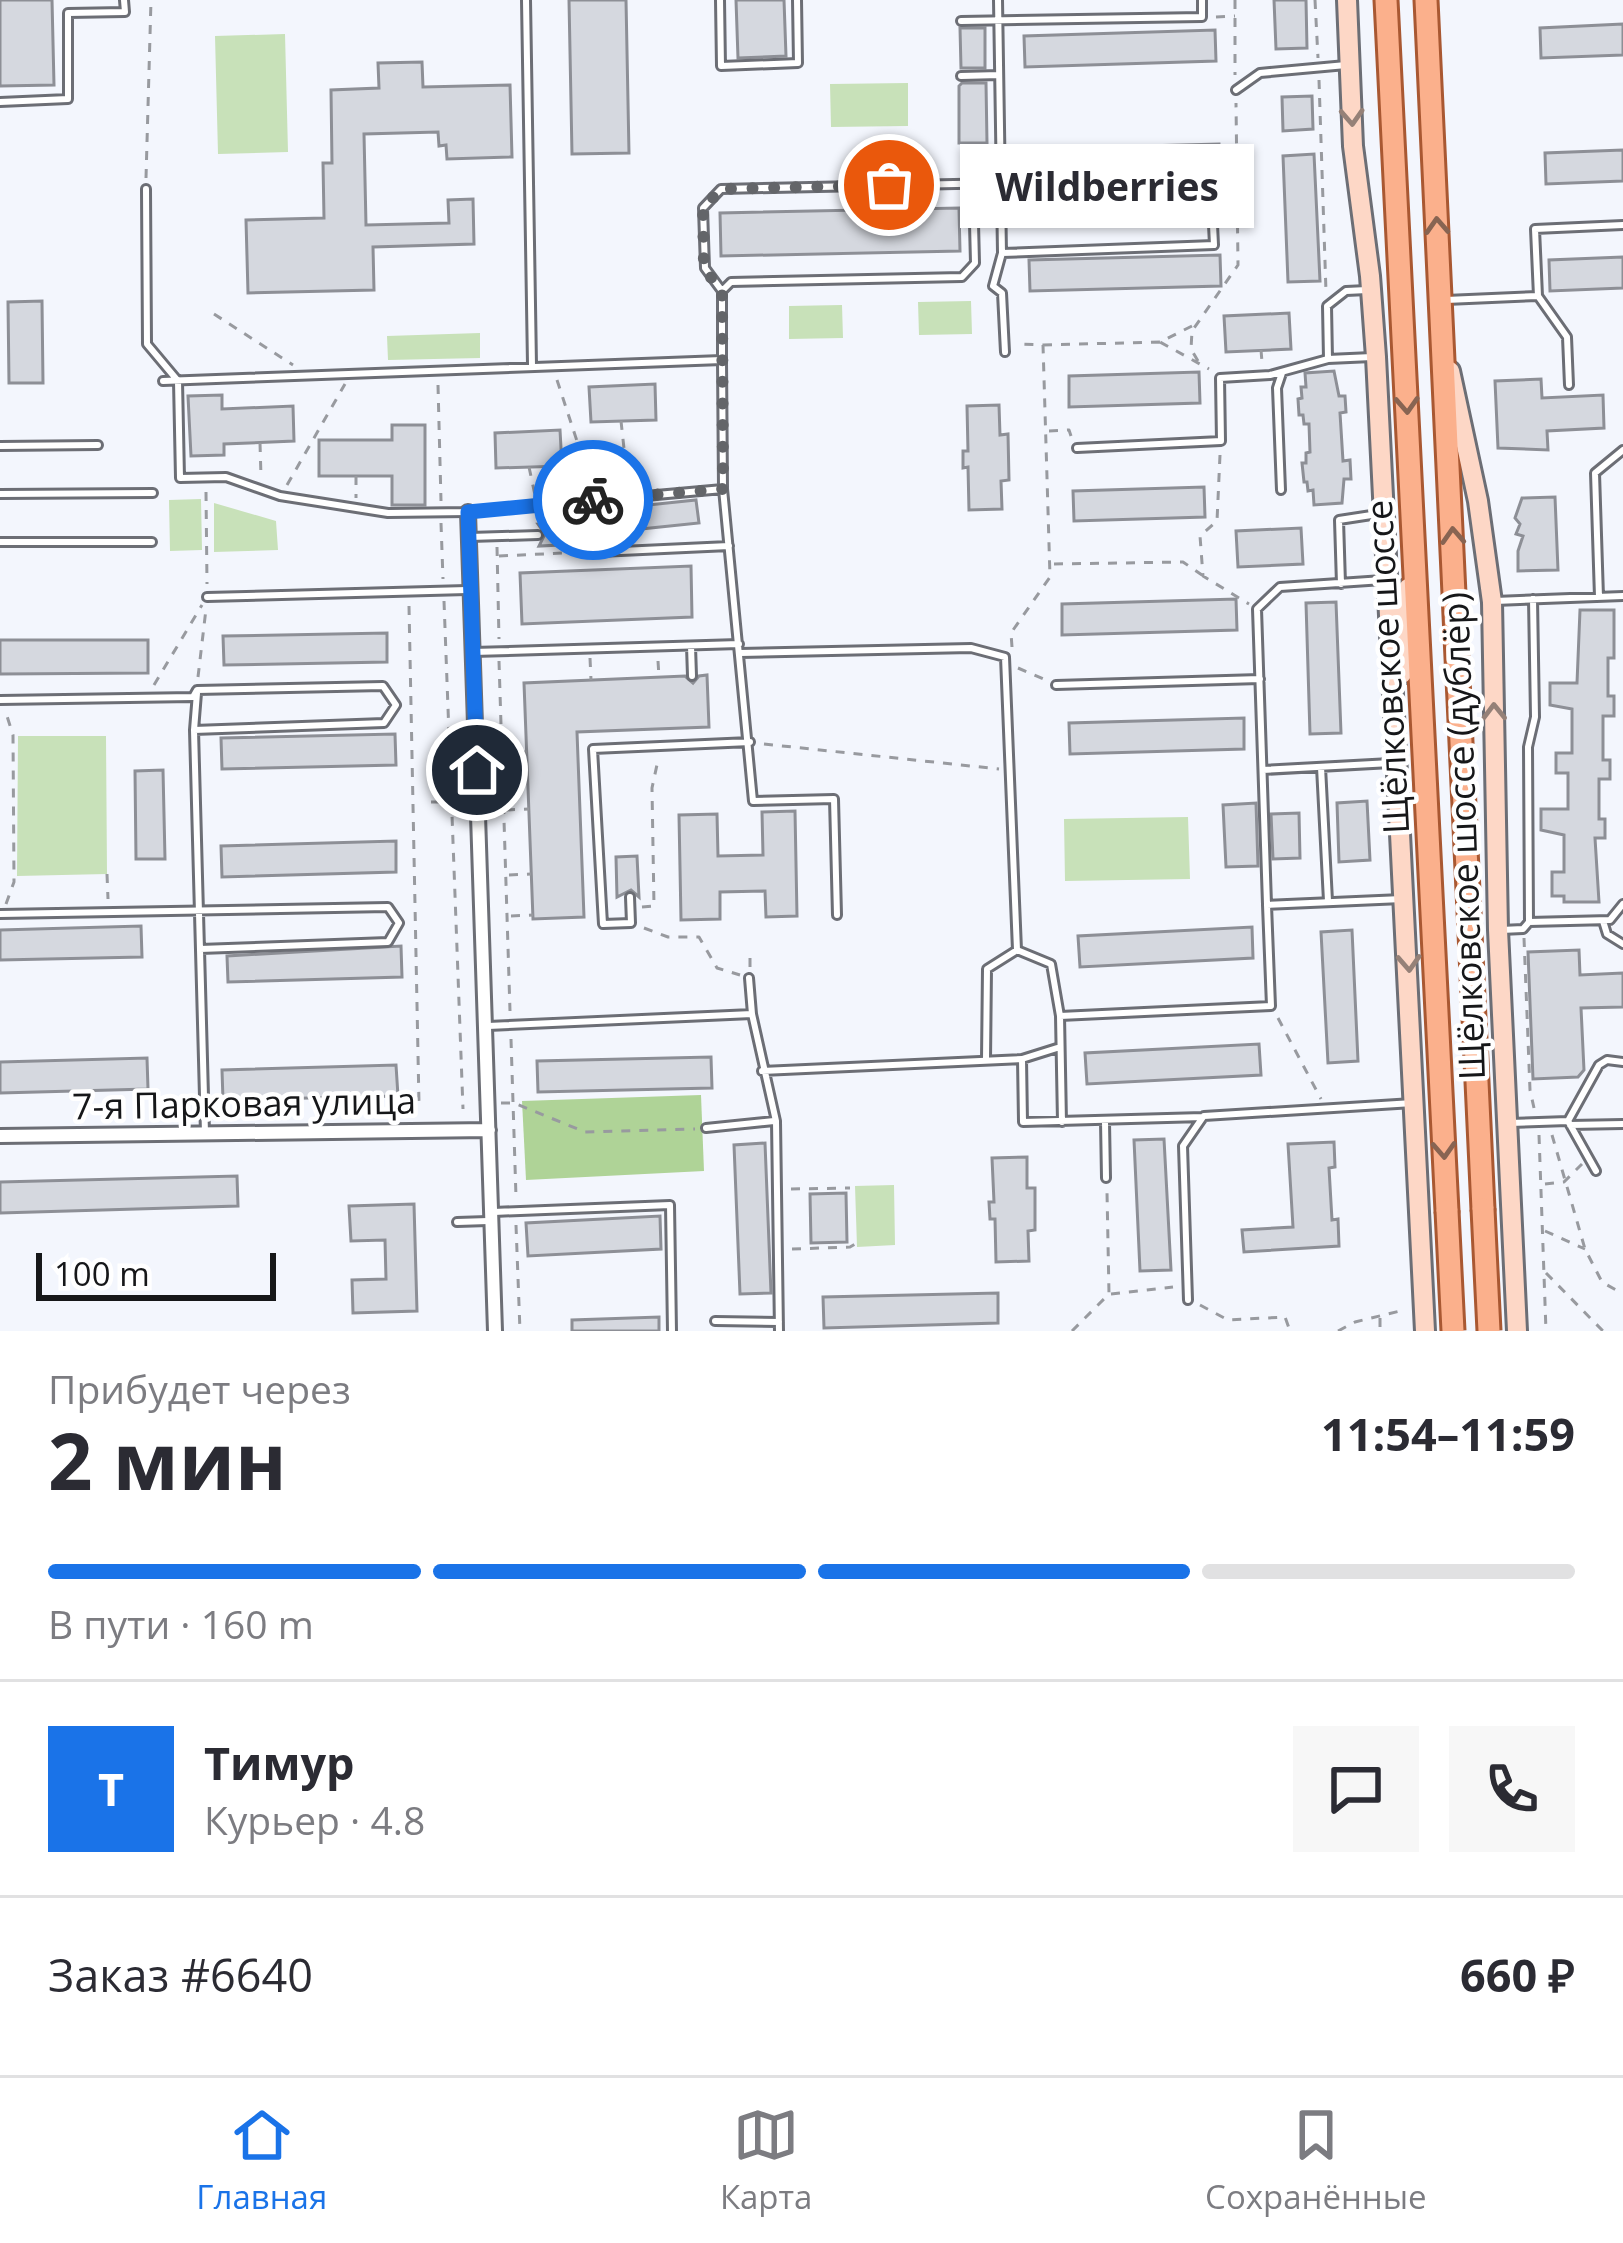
<!DOCTYPE html>
<html lang="ru">
<meta charset="utf-8">
<style>
body{margin:0;font-family:"Open Sans",sans-serif;background:#f7f7f7;color:#2b2b33;height:100vh;display:flex;flex-direction:column;font-size:45px;white-space:nowrap}
*{box-sizing:border-box;margin:0}
p{font-size:39px;color:#7c7c81}
.icon{flex:none;width:66px;height:66px;fill:none;stroke:currentColor;stroke-width:2;stroke-linecap:round;stroke-linejoin:round}
.map{position:relative;height:1331px;overflow:hidden}
.sheet{display:flex;flex-direction:column;background:#fff;flex:1}
.sheet>*{flex:none}
.scale{position:absolute;left:36px;bottom:30px;width:240px;box-sizing:border-box;padding-left:12px;border:6px solid #161719;border-top:0;font-size:33px;line-height:42px;white-space:nowrap;color:#161719;-webkit-text-stroke:9px #fff;paint-order:stroke}
.pin{position:absolute;display:grid;place-items:center;width:102px;height:102px;color:#fff;margin:-51px;border:6px solid #fff;border-radius:50%;box-shadow:0 3px 12px #0007}
.courier{position:absolute;display:grid;place-items:center;width:120px;height:120px;margin:-60px;border:9px solid #1a73e8;border-radius:50%;background:#fff;color:#222;box-shadow:0 3px 15px #0007}
.bubble{position:absolute;height:84px;border-radius:0px;background:#fff;box-shadow:0 3px 9px #0004;font-size:39px;font-weight:700;line-height:84px;text-align:center}
.overview em{font-style:normal;font-weight:700}
.overview div{display:flex;flex-direction:column-reverse}
.overview{display:flex;align-items:center;justify-content:space-between;height:204px;padding:0 48px}
h1{font-size:78px;font-weight:700;line-height:90px}
.bar{display:grid;grid-template-columns:repeat(4,1fr);gap:18px 12px;align-content:center;height:144px;padding:0 48px}
.bar i{height:15px;border-radius:9px;background:#e1e1e2}
.bar .on{background:#1a73e8}
.bar p{grid-column:span 4}
.line{display:flex;align-items:center;gap:30px;padding:0 48px;border-top:3px solid #e1e1e2}
.line div{flex:1}
.round{display:grid;place-items:center;flex:none;width:126px;height:126px;border-radius:0px;background:#f7f7f7}
.dock{display:flex;justify-content:space-around;align-items:center;height:168px;border-top:3px solid #e1e1e2;background:#fff;font-size:33px;color:#7c7c81}
.dock a{display:grid;justify-items:center;gap:6px}
.dock .on{color:#1a73e8}
.map>svg:first-child{display:block}
.green{fill:#c8e1b9}
.forest{fill:#afd397}
.building{fill:#d5d8df;stroke:#8d8f96;stroke-width:3}
.lines{fill:none;stroke-linecap:round;stroke-linejoin:round}
.lane-casing{stroke:#6c6e75;stroke-width:12}
.street-casing{stroke:#6c6e75;stroke-width:18}
.secondary-casing{stroke:#6c6e75;stroke-width:24}
.primary-casing{stroke:#a95832;stroke-width:27}
.path{stroke:#989a9f;stroke-width:3;stroke-dasharray:9 9;stroke-linecap:butt}
.lane{stroke:#fff;stroke-width:6}
.street{stroke:#fff;stroke-width:12}
.secondary{stroke:#fdd7c6;stroke-width:18}
.primary{stroke:#fbb08c;stroke-width:21}
.primary-bridge-casing{stroke:#a95832;stroke-width:27;stroke-linecap:butt}
.primary-bridge{stroke:#fbb08c;stroke-width:21}
.oneway{stroke:#958178}
.oneway2{stroke:#886452}
.done{stroke:#636569;stroke-width:12;stroke-dasharray:0 21.6}
.route{stroke:#1a73e8;stroke-width:15}
.labels{text-anchor:middle;dominant-baseline:central;stroke-width:9;stroke-linejoin:round;paint-order:stroke}
.street-label{font-size:36px;fill:#161719;stroke:#fff}
</style>
<div class="map">
<svg width="1623" height="1331" viewBox="0 0 1623 1331">
<rect width="100%" height="100%" fill="#f3f6fd"/>
<path class="green" d="M285 34 288 152 218 154 215 36Z
M908 83V126L831 127 830 84Z
M971 301 972 334 919 335 918 302Z
M842 305 843 338 789 339V306Z
M480 333V358L388 360 387 336Z
M201 499 202 550 170 551 169 500Z
M214 503 276 521 278 550 214 552Z
M18 736H106L107 874 17 876Z
M1188 817 1190 879 1065 881 1064 819Z
M894 1185 895 1245 857 1247 855 1186Z"/>
<path class="forest" d="M701 1095 704 1171 526 1180 522 1101Z"/>
<path class="building" d="M0 0H52L54 85 0 86Z
M569 0H626L629 153 572 154Z
M736 0H784L786 56 738 58Z
M1274 0H1306L1307 48 1276 49Z
M1623 24V55L1541 58 1540 28Z
M960 28H985V68H961Z
M1215 30 1216 61 1025 67 1024 36Z
M422 62 423 87 510 85 512 157 447 159 446 145 439 146 438 132 364 134 366 225 449 223 448 200 473 199 474 244 373 247 374 290 248 293 246 220 324 218 323 163H332L331 90 379 88 378 63Z
M962 83H986L987 143H959V86Z
M1312 96 1313 129 1283 131 1282 97Z
M1219 144 1220 175 1029 180V149Z
M1623 150V181L1546 184 1545 153Z
M1314 154 1320 281 1288 282 1283 156Z
M959 208 960 251 721 256 720 213Z
M1220 255 1221 286 1030 291 1029 260Z
M1623 257V288L1550 291 1549 260Z
M42 301 43 383H9L8 302Z
M1289 313 1291 349 1226 352 1224 316Z
M1334 371 1339 396H1345L1346 412 1340 413 1343 461 1350 460 1351 479H1344L1342 503 1314 505 1313 490 1308 491 1307 482H1304L1302 463H1306V453L1310 452 1309 424H1304L1303 415H1299L1298 399 1302 398 1301 387H1306L1305 373Z
M1199 372 1200 403 1069 407V376Z
M1541 379 1542 398 1603 395 1604 428 1547 431 1548 450 1498 448 1495 381Z
M655 384 656 420 591 422 589 387Z
M222 395V409L293 406 294 441 224 444V455L191 456 188 396Z
M999 405 1000 435 1008 434 1009 480 1001 481 1002 509 969 510 968 467 963 468V451H968L967 406Z
M392 425H425V505H392V476H319V440H392Z
M560 430 562 466 496 468 495 433Z
M1204 487 1205 517 1074 521 1073 491Z
M1555 497 1558 570 1518 571V551L1523 536 1516 534 1520 524 1515 518 1522 498Z
M696 500 699 523 631 530 629 507Z
M578 522 579 544 539 546 545 534 538 524Z
M1301 528 1303 564 1238 567 1236 531Z
M691 566 692 617 522 624 520 573Z
M1236 599 1237 630 1062 635V604Z
M1336 602 1341 733 1310 734 1306 603Z
M1580 610H1614V658H1608V696H1614V716H1603V760H1610V779H1599V819H1605V838H1595L1599 902H1564V896H1552V872H1564V835L1541 830V809H1568V773H1556V753H1572V709L1550 705V683H1577Z
M387 633V662L224 665 223 636Z
M0 640H148V673L0 674Z
M707 675 709 727 577 732 584 917 533 919 524 683 685 676 693 683 699 676Z
M1244 718V749L1070 754 1069 723Z
M395 734 396 765 222 769 221 738Z
M163 770 165 859H136L135 771Z
M1367 801 1370 860 1339 862 1337 803Z
M1256 803 1258 866 1226 867 1223 805Z
M795 811 797 916 766 917 765 891 720 892V919L681 920 679 815 717 814 718 856 763 855 762 812Z
M1299 813 1300 858 1273 859 1271 814Z
M396 841V872L222 877 221 846Z
M637 856 639 897 631 890 617 897 616 857Z
M141 926 142 957 0 960V930Z
M1252 927 1253 958 1080 967 1078 936Z
M1352 930 1358 1061 1328 1063 1321 932Z
M401 946 402 977 228 982 227 956Z
M1579 950 1580 975 1623 973V1007L1581 1008 1584 1070 1578 1077 1533 1079 1528 952Z
M1259 1044 1261 1075 1087 1084 1085 1053Z
M711 1057 712 1088 538 1092 537 1061Z
M147 1058 148 1089 0 1093V1062Z
M396 1065 398 1096 223 1100 222 1070Z
M1164 1139 1171 1270 1140 1271 1134 1140Z
M1334 1142 1335 1167 1329 1168 1332 1220 1338 1219 1339 1246 1244 1252 1242 1230 1293 1227 1288 1144Z
M765 1143 771 1293 740 1294 734 1145Z
M1027 1157V1188H1035V1230L1028 1231 1029 1261 996 1262 995 1219H990L989 1202H994L992 1158Z
M237 1176 238 1206 0 1213V1182Z
M846 1193 847 1242 811 1243 810 1194Z
M414 1204 417 1311 353 1313 352 1280 386 1279 385 1240 351 1241 349 1206Z
M660 1216 661 1249 528 1256 526 1223Z
M998 1293V1323L824 1328 823 1297Z
M659 1317V1331H572V1320Z"/>
<g class="lines">
<g class="lane-casing">
<path id="lane" d="M526 0 532 365
M720 0 721 66 798 63 797 0
M998 0 1002 253 993 286 1002 293 1005 352
M961 21 1202 17V0
M961 76 999 75
M1236 90 1260 73 1346 65
M0 102 68 99V13L125 12 124 0
M146 189 147 344 178 381 180 478 226 477 280 496 388 513 468 512 723 489
M1001 207 1212 204 1214 245 1002 253
M722 291 731 282 962 277 975 263 973 183
M1538 296 1567 337 1569 385
M1446 300 1538 296 1535 229 1623 225
M1328 359 1327 306 1346 291 1367 290
M722 360V291L705 268 703 208 721 189 1002 183
M163 381 722 360 723 489 753 801 834 799 837 915
M0 446 98 445
M1077 448 1221 441 1220 378 1270 375 1328 359 1372 357
M1281 490 1277 388 1282 373
M0 494 153 493
M470 537 538 535
M0 542H152
M599 552 729 546
M1341 584 1339 520 1378 514
M207 597 467 590
M1599 597 1595 473 1623 450
M1495 601 1623 596
M691 646 692 676
M473 652 739 644
M740 653 971 648 1005 657 1017 950
M1056 685 1260 679
M197 693 194 730 205 1133
M0 700 193 697 197 690 383 686 396 705 384 723 194 730
M1321 767 1328 901
M1263 770 1391 763
M630 897 631 923 603 924 593 749 750 742
M1267 904 1257 609 1280 587 1383 580
M0 914 388 907 399 923 388 942 200 949
M1603 921 1607 934 1623 944
M1529 922 1528 747 1535 717 1533 599
M1501 930 1523 929 1529 922 1610 920 1623 904
M749 978 752 1014
M1060 1016 1271 1006 1267 905 1402 899
M488 1026 752 1014 776 1121 779 1331
M1022 1059 1023 1122 1203 1117 1183 1146 1188 1300
M986 1060 987 969 1017 950 1051 964 1060 1016 1062 1122
M762 1071 1022 1059 1057 1048
M1204 1116 1413 1103
M1568 1121 1596 1171
M1105 1122 1106 1178
M1509 1123 1568 1121 1599 1065 1607 1060 1623 1062
M1570 1125 1623 1124
M706 1128 774 1121
M494 1212 670 1205 672 1331
M457 1222 488 1221
M715 1321 779 1322"/>
</g>
<g class="street-casing">
<path id="street" d="M468 512 495 1331
M0 1136 489 1130"/>
</g>
<g class="secondary-casing">
<path id="secondary" d="M1347 0 1353 146 1370 276 1376 357 1425 1331
M1450 371 1478 501 1492 602 1498 930 1517 1331
M1402 674 1408 588"/>
</g>
<g class="primary-casing">
<path id="primary" d="M1386 0 1447 1211
M1426 0 1483 1209"/>
</g>
<path class="path" d="M1235 0V75
M1315 0 1318 58
M1216 17 1235 16
M1319 80 1326 292
M146 178 151 0
M1186 191 1190 176
M1121 193 1125 177
M1059 195 1063 179
M214 314 293 365
M1192 326 1160 342 1209 369
M1043 345 1160 342
M1261 350 1262 362
M1198 361 1191 349 1192 331 1238 265 1236 103
M557 380 593 490
M438 385 441 501
M621 421 628 485
M1049 431 1069 430 1071 436
M260 443 261 477
M1220 455 1217 521 1200 536 1203 576 1249 604
M529 467 535 495
M356 476V498
M287 485 345 384
M206 492 207 584
M597 512 598 538
M441 523 443 579
M497 547 499 639
M499 556 585 552
M1054 564 1183 562 1202 575
M444 601 463 1109
M409 606 419 1104
M1012 647 1011 633 1050 577 1043 345 1019 344
M590 658 591 680
M499 661 510 1011
M658 661 659 677
M1018 668 1048 681
M198 677 206 609
M154 685 202 605
M764 744 999 769
M504 753 527 752
M431 802H452
M506 810 529 809
M107 874 108 899
M509 875 531 874
M6 904 14 882 13 735 6 713
M642 907 654 906 652 788 658 760
M511 916 533 915
M644 928 668 937H699L717 968 740 975
M1524 938 1530 1090 1534 1108
M750 967V955
M1278 1018 1321 1099
M511 1039 516 1197
M501 1103H514L585 1132 695 1129
M1539 1135 1546 1331
M1552 1135 1585 1249 1602 1282 1623 1294
M1545 1184 1564 1182 1582 1164
M791 1189 850 1188
M516 1225 520 1331
M1545 1231 1585 1249
M792 1249 850 1247 857 1243
M1546 1273 1603 1331
M1111 1294 1173 1287
M1200 1305 1228 1320 1285 1317 1290 1331
M1380 1318V1331
M1072 1331 1109 1294 1107 1192
M1338 1331 1355 1322 1404 1310"/>
<use href="#lane" class="lane"/>
<use href="#street" class="street"/>
<use href="#secondary" class="secondary"/>
<use href="#primary" class="primary"/>
<g class="primary-bridge-casing">
<path id="primary-bridge" d="M1483 1209 1489 1331
M1447 1211 1453 1331"/>
</g>
<use href="#primary-bridge" class="primary-bridge"/>
</g>
<defs><path id="oneway-chevron" d="M-2-3.5L2.5 0L-2 3.5" fill="none" stroke-width="1.6" stroke-linecap="round" stroke-linejoin="round" transform="scale(3)"/></defs>
<g class="oneway">
<use href="#oneway-chevron" transform="translate(1352 117) rotate(87)"/>
<use href="#oneway-chevron" transform="translate(1494 712) rotate(-91)"/>
<use href="#oneway-chevron" transform="translate(1409 963) rotate(87)"/>
</g>
<g class="oneway2">
<use href="#oneway-chevron" transform="translate(1437 226) rotate(-93)"/>
<use href="#oneway-chevron" transform="translate(1407 405) rotate(87)"/>
<use href="#oneway-chevron" transform="translate(1453 536) rotate(-93)"/>
<use href="#oneway-chevron" transform="translate(1444 1150) rotate(87)"/>
</g>
<g class="lines">
<path class="done" d="M593 500 723 489 722 292 704 268 703 208 721 189 889 185"/>
<path class="route" d="M477 770 468 512 593 500"/>
</g>
<g class="labels">
<g class="street-label">
<text transform="translate(1387 667) rotate(-93)">Щёлковское шоссе</text>
<text transform="translate(1463 836) rotate(-92)">Щёлковское шоссе (дублёр)</text>
<text transform="translate(244 1103) rotate(-1)">7-я Парковая улица</text>
</g>
</g>
</svg>
<div class="scale">100 m</div>
<div class="pin" style="left:889px;top:185px;background:#ea580c"><svg class="icon" aria-label="bag" viewBox="0 0 24 24"><path d="M5 8h14l-1 12H6zM9 8a3 3 0 0 1 6 0"/></svg></div>
<div class="pin" style="left:477px;top:770px;background:#1f2937"><svg class="icon" aria-label="home" viewBox="0 0 24 24"><path d="M3 11l9-7 9 7M6 9v11h12V9"/></svg></div>
<div class="courier" style="left:593px;top:500px"><svg class="icon" aria-label="bike" viewBox="0 0 24 24"><circle cx="6" cy="16" r="4"/><circle cx="18" cy="16" r="4"/><path d="M6 16l4-8h5l3 8M10 8l3 8H6M13 5h3"/></svg></div>
<div class="bubble" style="left:960px;top:144px;width:294px">Wildberries</div>
</div>
<section class="sheet">
<div class="overview"><div><h1>2 мин</h1><p>Прибудет через</p></div><em>11:54–11:59</em></div>
<div class="bar"><i class="on"></i><i class="on"></i><i class="on"></i><i></i><p>В пути · 160 m</p></div>
<div class="line" style="height:216px"><b class="round" style="background:#1a73e8;color:#fff">Т</b><div><b>Тимур</b><p>Курьер · 4.8</p></div><a class="round"><svg class="icon" aria-label="chat" viewBox="0 0 24 24"><path d="M4 5h16v11H9l-5 4z"/></svg></a><a class="round"><svg class="icon" aria-label="phone" viewBox="0 0 24 24"><path d="M5 4h4l2 5-3 2q2 4 5 5l2-3 5 2v4C11 20 4 13 5 4z"/></svg></a></div>
<div class="line" style="height:156px"><div>Заказ #6640</div><b>660 ₽</b></div>
</section>
<nav class="dock">
<a class="on"><svg class="icon" aria-label="home" viewBox="0 0 24 24"><path d="M3 11l9-7 9 7M6 9v11h12V9"/></svg>Главная</a>
<a><svg class="icon" aria-label="map" viewBox="0 0 24 24"><path d="M3 6l6-2 6 2 6-2v14l-6 2-6-2-6 2zM9 4v14M15 6v14"/></svg>Карта</a>
<a><svg class="icon" aria-label="saved" viewBox="0 0 24 24"><path d="M7 4h10v16l-5-4-5 4z"/></svg>Сохранённые</a>
</nav>
